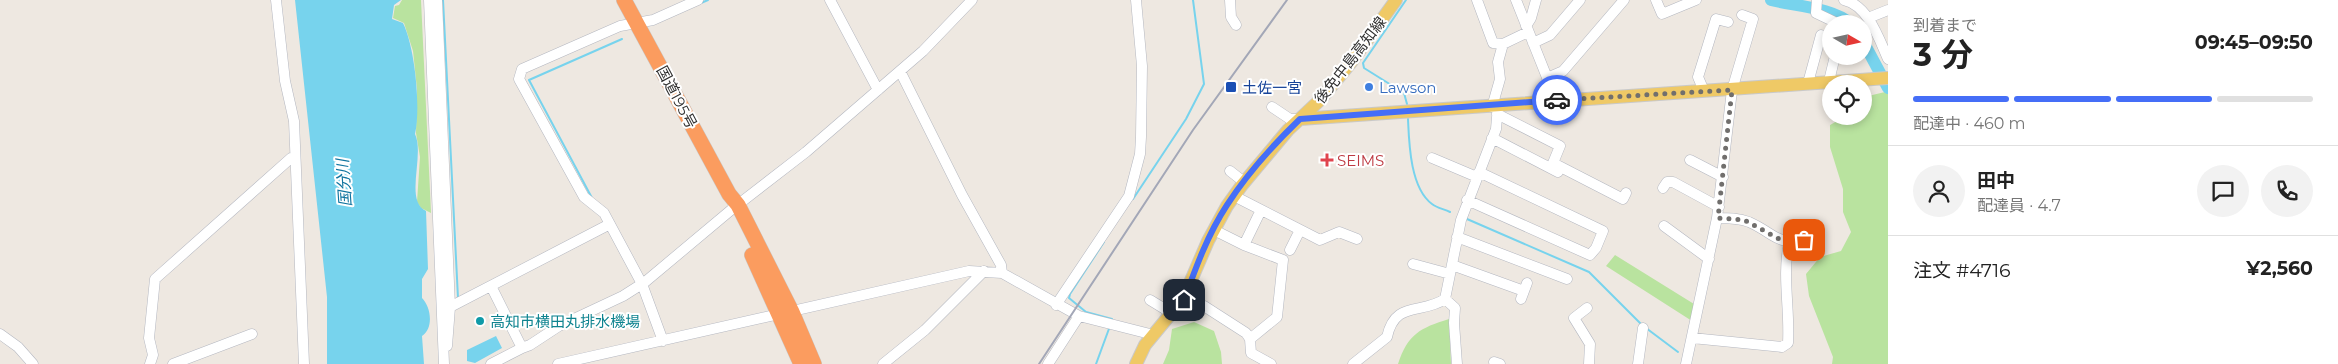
<!DOCTYPE html>
<html lang="ja">
<meta charset="utf-8">
<style>
body{margin:0;font-family:Montserrat,"Noto Sans JP",sans-serif;background:#f2f2f2;color:#222;height:100vh;display:flex;flex-direction:column;font-size:19px;white-space:nowrap}
*{box-sizing:border-box;margin:0}
p{font-size:16px;color:#767676}
.icon{flex:none;width:28px;height:28px;fill:none;stroke:currentColor;stroke-width:2;stroke-linecap:round;stroke-linejoin:round}
.map{position:relative;flex:1;overflow:hidden}
.side{display:flex;flex-direction:column;background:#fff;width:450px}
.side>*{flex:none}
.needle{width:32px;rotate:99deg}
.fabs{position:absolute;left:1822px;top:15px;display:grid;gap:10px}
.fabs a{display:grid;place-items:center;width:50px;height:50px;border-radius:50%;background:#fff;box-shadow:0 2px 8px #0003;font-size:25px}
.pin{position:absolute;display:grid;place-items:center;width:42px;height:42px;color:#fff;margin:-21px;border-radius:10px;box-shadow:0 2px 8px #0006}
.courier{position:absolute;display:grid;place-items:center;width:50px;height:50px;margin:-25px;border:4px solid #456ef7;border-radius:50%;background:#fff;color:#222;box-shadow:0 1px 6px #0007}
.headline em{font-style:normal;font-weight:700}
.headline div{display:flex;flex-direction:column-reverse}
.headline{display:flex;align-items:center;justify-content:space-between;height:85px;padding:0 25px}
h1{font-size:32px;font-weight:700;line-height:38px}
.bar{display:grid;grid-template-columns:repeat(4,1fr);gap:8px 5px;align-content:center;height:60px;padding:0 25px}
.bar i{height:6px;border-radius:4px;background:#e0e0e0}
.bar .on{background:#456ef7}
.bar p{grid-column:span 4}
.line{display:flex;align-items:center;gap:12px;padding:0 25px;border-top:1px solid #e0e0e0}
.line div{flex:1}
.round{display:grid;place-items:center;flex:none;width:52px;height:52px;border-radius:26px;background:#f2f2f2}
main{display:flex;flex:1;min-height:0}
.map>svg:first-child{display:block}
.green{fill:#b9e39f}
.water{fill:#77d3ed}
.lines{fill:none;stroke-linecap:round;stroke-linejoin:round}
.stream{stroke:#77d3ed;stroke-width:2}
.river{stroke:#77d3ed;stroke-width:12}
.minor-casing{stroke:#b4b7c0;stroke-width:11}
.major-casing{stroke:#c9c9c9;stroke-width:14}
.highway-casing{stroke:#c9c9c9;stroke-width:16}
.minor{stroke:#fff;stroke-width:10}
.major{stroke:#efc966;stroke-width:12}
.highway{stroke:#fb9c5f;stroke-width:15}
.rail{stroke:#a3a7b7;stroke-width:2}
.done{stroke:#716f6d;stroke-width:5;stroke-dasharray:0 9}
.route{stroke:#456ef7;stroke-width:6}
.transit-dot{fill:#1a4fb4;stroke:#fff;stroke-width:2}
.shop-dot{fill:#3f7fe0;stroke:#fff;stroke-width:2}
.health-dot{fill:#e0444e;stroke:#fff;stroke-width:2}
.culture-dot{fill:#0f9aa8;stroke:#fff;stroke-width:2}
.labels{text-anchor:middle;dominant-baseline:central;stroke-width:4;stroke-linejoin:round;paint-order:stroke}
.street-label{font-size:15px;fill:#2e2e2e;stroke:#fff}
.transit-label{font-size:15px;fill:#164399;stroke:#fff;text-anchor:start}
.shop-label{font-size:15px;fill:#366cbe;stroke:#fff;text-anchor:start}
.health-label{font-size:15px;fill:#be3a42;stroke:#fff;text-anchor:start}
.culture-label{font-size:15px;fill:#0d838f;stroke:#fff;text-anchor:start}
.water-label{font-size:16px;font-style:italic;fill:#10749f;stroke:#fff}
</style>
<main>
<div class="map">
<svg width="1888" height="364" viewBox="0 0 1888 364">
<rect width="100%" height="100%" fill="#eee8e1"/>
<path class="green" d="M402 0H421L431 213 421 208 417 202 420 157 416 133 417 89 413 51 404 23 393 18 395 6 399 5Z
M1885 92 1888 94V364H1832L1833 357 1809 296 1806 274 1820 257 1841 251 1851 232 1843 212V189L1830 147V125L1846 116H1864V97Z
M1615 255 1694 304 1692 321 1606 266Z
M1449 319 1451 364H1398C1408 334 1420 328 1449 319Z
M1194 322 1214 331 1221 352 1222 364H1163L1169 350 1172 329Z"/>
<path class="water" d="M295 0H401L394 5 392 19 403 23C415 47 421 108 415 134 425 155 404 201 426 211L428 269 422 279V298C431 307 434 328 422 336L424 364H327V297Z
M496 336 502 348 475 363 467 361V350Z"/>
<g class="lines">
<path class="stream" d="M443 0 458 298
M1406 0 1363 63 1364 68 1404 93 1407 104
M701 3 708 0
M1408 119C1409 142 1410 188 1432 204 1437 208 1444 209 1450 212
M592 198 529 80 622 39
M1133 199 1186 119 1204 84 1193 0
M1467 219 1589 272 1642 325
M1104 242 1070 294 1069 298 1086 312 1112 319
M1646 328 1678 352
M1096 364 1110 326"/>
<path class="river" d="M1771 0C1795 6 1834 8 1851 24
M1864 43 1888 88"/>
<g class="minor-casing">
<path id="minor" d="M276 0 285 81 294 121 304 364
M429 0 444 364
M437 0 450 307 610 224
M830 0 878 90
M1230 0 1231 17 1236 25
M1477 0 1493 43 1503 44 1528 32
M1516 0 1556 100
M1656 0 1662 14 1696 0
M1817 0 1816 13 1839 24
M1844 0C1868 5 1879 39 1888 59
M1868 18 1888 10
M1526 26 1531 18 1536 0
M1533 43 1550 35 1580 0
M900 71 962 195 1001 265 1002 273
M1547 78 1563 71 1624 0
M1829 81 1835 56
M1808 83 1821 35
M1704 91 1698 77 1716 19 1728 22
M1272 107 1290 119H1300
M1492 107 1500 79 1498 62 1503 44
M1497 114 1560 146 1553 163 1623 199 1626 193
M1492 138 1558 172
M1432 158 1477 177
M1690 160 1723 177
M1230 171 1244 182
M1663 188 1667 182H1673L1719 207
M1234 196 1320 240 1339 232 1357 239
M1467 200 1590 255 1596 248 1603 231 1479 172
M1717 218C1728 218 1739 218 1749 222 1778 235 1774 246 1811 239L1813 228
M1664 226 1709 259
M1214 230 1244 245 1283 260 1277 317 1250 339
M1457 237 1567 279
M1244 245 1261 210
M1290 250 1300 230
M1413 264 1450 274
M1452 265 1524 291
M491 286 522 348 491 364
M1183 299 1204 306 1246 333 1250 339 1251 353 1271 364
M1445 299 1455 308 1454 323 1457 364
M1521 299 1527 283
M1150 300 1173 314
M1056 305 1129 196 1140 154 1141 137 1142 66 1136 0
M1587 308 1574 318 1590 344 1589 364
M0 334 18 347 33 364
M1692 338 1782 347 1788 343C1790 309 1782 276 1789 243
M663 341 642 284 604 213 584 197 519 79 522 69 620 26 653 20 698 0
M447 346 450 307
M522 348 530 345 559 326 623 296 645 282 731 210 806 152 923 51 972 0
M1494 362 1500 364
M150 364 153 355 149 338 155 279 291 158
M173 364 252 334
M558 364 969 271 1002 273 1079 316 1154 335
M883 364 925 330 984 271
M1048 364 1079 316
M1353 364 1387 337C1395 300 1421 315 1445 299L1461 220 1496 129 1498 106
M1638 364 1643 328
M1686 364 1717 218 1732 90 1753 19 1742 15"/>
</g>
<g class="major-casing">
<path id="major" d="M1300 119 1888 78
M1136 364 1145 345 1183 299 1208 241 1227 206 1242 185 1288 130 1320 100 1352 61 1396 0"/>
</g>
<g class="highway-casing">
<path id="highway" d="M624 0 729 194 738 205 792 312 814 364
M752 255 801 364"/>
</g>
<use href="#minor" class="minor"/>
<use href="#major" class="major"/>
<use href="#highway" class="highway"/>
<path class="rail" d="M1039 364 1193 130 1287 0"/>
</g>
<g class="lines">
<path class="done" d="M1557 100 1732 90 1718 218 1744 220 1785 242 1804 240"/>
<path class="route" d="M1184 300C1196 267 1208 234 1227 205 1247 174 1274 144 1300 119L1557 100"/>
</g>
<rect class="transit-dot" x="1225" y="81" width="12" height="12" rx="2.5"/>
<circle class="shop-dot" cx="1369" cy="87" r="5"/>
<path class="health-dot" d="M1324.5 152.5h5v5h5v5h-5v5h-5v-5h-5v-5h5z"/>
<circle class="culture-dot" cx="480" cy="321" r="5"/>
<g class="labels">
<g class="street-label">
<text transform="translate(1350 60) rotate(-52)">後免中島高知線</text>
<text transform="translate(677 97) rotate(62)">国道195号</text>
</g>
<g class="transit-label">
<text x="1242" y="87">土佐一宮</text>
</g>
<g class="shop-label">
<text x="1379" y="87">Lawson</text>
</g>
<g class="health-label">
<text x="1337" y="160">SEIMS</text>
</g>
<g class="culture-label">
<text x="490" y="321">高知市横田丸排水機場</text>
</g>
<g class="water-label">
<text transform="translate(344 183) rotate(-94)">国分川</text>
</g>
</g>
</svg>
<div class="fabs">
<a><svg class="needle" viewBox="-14 -14 28 28"><path d="M0-13l5 13h-10z" fill="#e53935"/><path d="M0 13l5-13h-10z" fill="#767676"/></svg></a>
<a><svg class="icon" aria-label="locate" viewBox="0 0 24 24"><circle cx="12" cy="12" r="6"/><path d="M12 2v4M12 18v4M2 12h4M18 12h4"/></svg></a>
</div>
<div class="pin" style="left:1804px;top:240px;background:#ea580c"><svg class="icon" aria-label="bag" viewBox="0 0 24 24"><path d="M5 8h14l-1 12H6zM9 8a3 3 0 0 1 6 0"/></svg></div>
<div class="pin" style="left:1184px;top:300px;background:#1f2937"><svg class="icon" aria-label="home" viewBox="0 0 24 24"><path d="M3 11l9-7 9 7M6 9v11h12V9"/></svg></div>
<div class="courier" style="left:1557px;top:100px"><svg class="icon" aria-label="car" viewBox="0 0 24 24"><path d="M5 17H2v-5l4-1 3-4h7l3 4 3 1v5h-3M9 17h6M6 11h13"/><circle cx="7" cy="17" r="2"/><circle cx="17" cy="17" r="2"/></svg></div>
</div>
<section class="side">
<div class="headline"><div><h1>3 分</h1><p>到着まで</p></div><em>09:45–09:50</em></div>
<div class="bar"><i class="on"></i><i class="on"></i><i class="on"></i><i></i><p>配達中 · 460 m</p></div>
<div class="line" style="height:90px"><a class="round"><svg class="icon" aria-label="person" viewBox="0 0 24 24"><circle cx="12" cy="8" r="4"/><path d="M4 21q1-7 8-7t8 7"/></svg></a><div><b>田中</b><p>配達員 · 4.7</p></div><a class="round"><svg class="icon" aria-label="chat" viewBox="0 0 24 24"><path d="M4 5h16v11H9l-5 4z"/></svg></a><a class="round"><svg class="icon" aria-label="phone" viewBox="0 0 24 24"><path d="M5 4h4l2 5-3 2q2 4 5 5l2-3 5 2v4C11 20 4 13 5 4z"/></svg></a></div>
<div class="line" style="height:65px"><div>注文 #4716</div><b>¥2,560</b></div>
</section>
</main>
